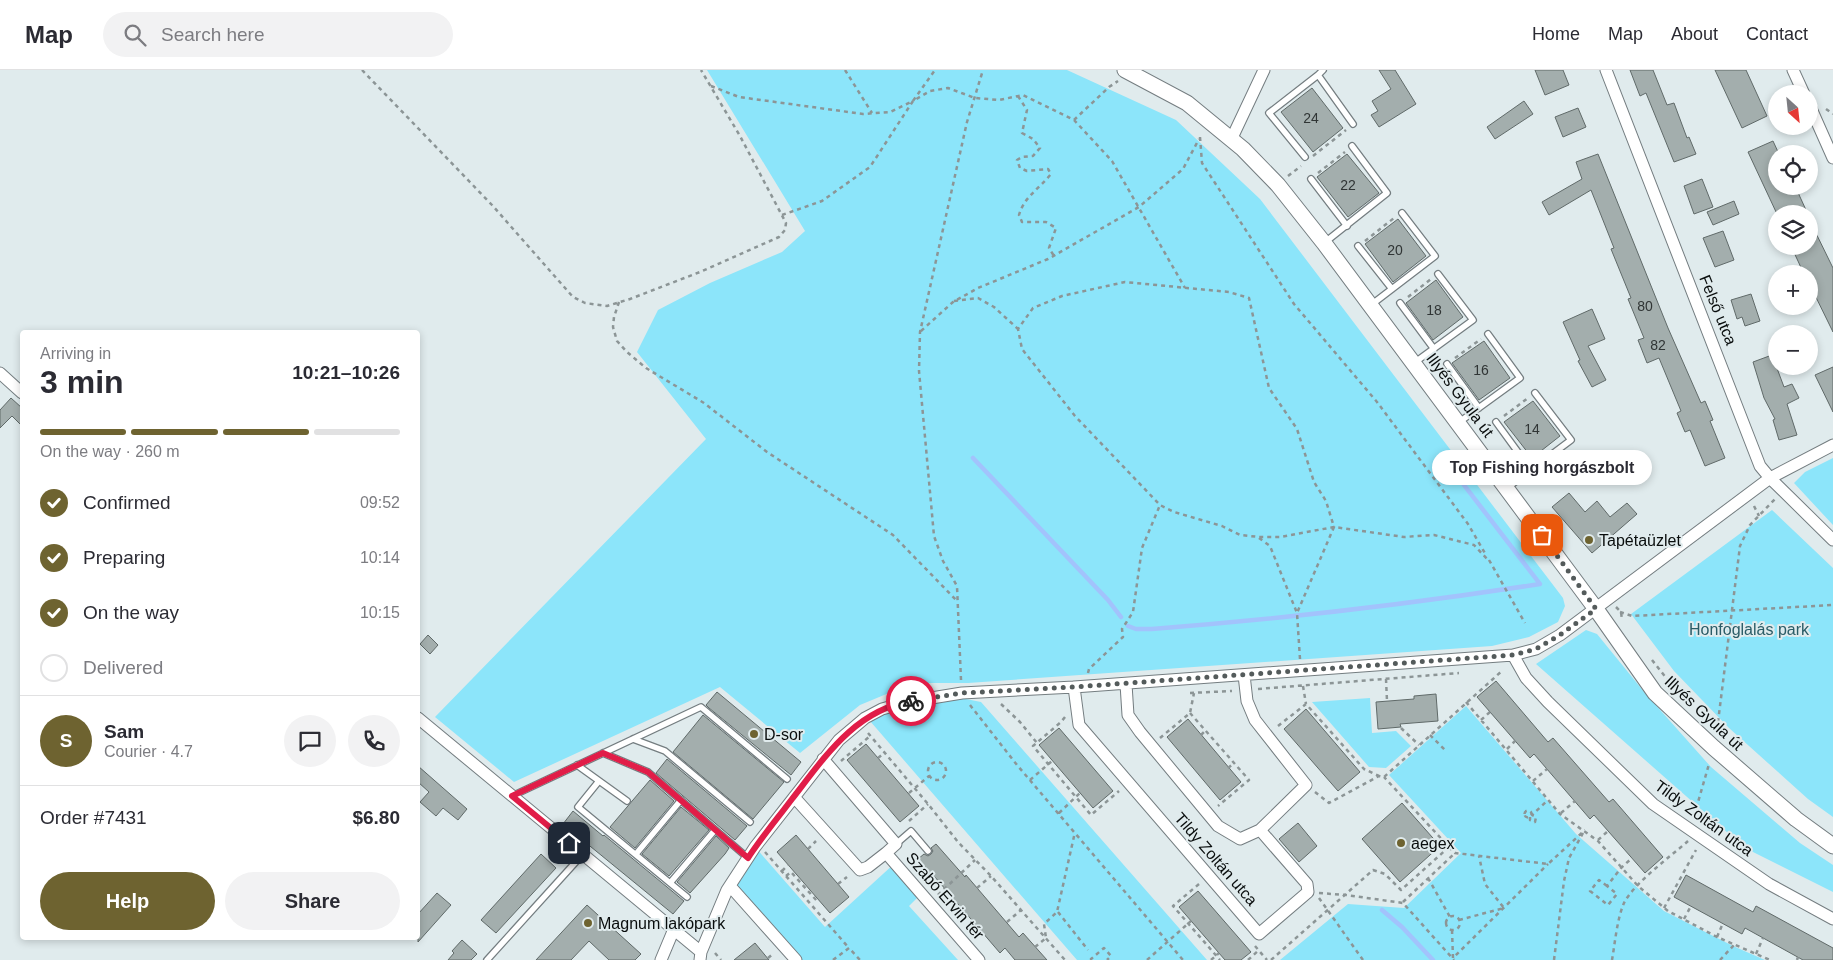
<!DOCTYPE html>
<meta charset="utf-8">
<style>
body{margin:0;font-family:Helvetica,sans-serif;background:#f2f2f3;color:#2b2b33;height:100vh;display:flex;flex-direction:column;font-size:19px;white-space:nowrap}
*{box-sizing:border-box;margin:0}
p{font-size:16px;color:#7c7c81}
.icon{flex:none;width:28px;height:28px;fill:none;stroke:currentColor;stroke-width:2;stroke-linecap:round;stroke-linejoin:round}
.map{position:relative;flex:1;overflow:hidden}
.side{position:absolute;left:20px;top:260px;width:400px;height:610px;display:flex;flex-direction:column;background:#fff;border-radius:5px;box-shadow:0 2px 8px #0003}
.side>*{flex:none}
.needle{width:32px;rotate:153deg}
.controls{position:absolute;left:1768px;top:15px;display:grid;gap:10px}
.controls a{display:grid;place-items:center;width:50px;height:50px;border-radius:50%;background:#fff;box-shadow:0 2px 8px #0003;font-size:25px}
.pin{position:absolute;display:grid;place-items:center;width:42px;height:42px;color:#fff;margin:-21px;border-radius:10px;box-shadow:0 2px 8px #0006}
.courier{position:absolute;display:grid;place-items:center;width:50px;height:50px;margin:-25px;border:4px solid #e11d48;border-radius:50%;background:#fff;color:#222;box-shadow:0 1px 6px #0007}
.bubble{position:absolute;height:35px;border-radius:18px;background:#fff;box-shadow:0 2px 8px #0003;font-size:16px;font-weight:800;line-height:35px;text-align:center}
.summary em{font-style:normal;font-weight:800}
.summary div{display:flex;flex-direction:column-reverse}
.summary{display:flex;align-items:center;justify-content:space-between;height:85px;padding:0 20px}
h1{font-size:32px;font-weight:800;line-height:38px}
.bar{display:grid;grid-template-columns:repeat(4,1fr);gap:8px 5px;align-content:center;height:60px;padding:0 20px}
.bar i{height:6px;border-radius:4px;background:#e1e1e2}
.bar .active{background:#6e6330}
.bar p{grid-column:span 4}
.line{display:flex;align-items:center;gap:12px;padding:0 20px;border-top:1px solid #e1e1e2}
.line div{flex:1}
.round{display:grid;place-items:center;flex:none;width:52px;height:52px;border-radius:26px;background:#f2f2f3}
ol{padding:0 20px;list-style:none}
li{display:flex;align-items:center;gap:15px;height:55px}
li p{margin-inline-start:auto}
li .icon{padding:5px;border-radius:50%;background:#6e6330;color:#fff;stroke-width:4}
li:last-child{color:#7c7c81}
li i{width:28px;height:28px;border:2px solid #e1e1e2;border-radius:50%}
.action{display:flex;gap:10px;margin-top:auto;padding:10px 20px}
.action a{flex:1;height:58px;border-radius:30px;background:#6e6330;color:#fff;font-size:20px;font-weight:800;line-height:58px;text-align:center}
.action a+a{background:#f2f2f3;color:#2b2b33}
header{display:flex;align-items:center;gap:30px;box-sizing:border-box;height:70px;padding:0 25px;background:#fff;border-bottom:1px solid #e1e1e2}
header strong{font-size:24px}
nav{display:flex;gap:28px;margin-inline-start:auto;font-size:18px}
.search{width:350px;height:45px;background:#f2f2f3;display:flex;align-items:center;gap:12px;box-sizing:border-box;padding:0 18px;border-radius:28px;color:#7c7c81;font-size:19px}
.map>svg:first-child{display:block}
.green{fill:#8ce5fa}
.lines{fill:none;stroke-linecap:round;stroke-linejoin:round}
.stream{stroke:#a2c3fc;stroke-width:4.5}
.building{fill:#a3aead;stroke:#606a69}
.service-casing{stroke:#747d80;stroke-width:8}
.minor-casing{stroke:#747d80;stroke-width:13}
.tertiary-casing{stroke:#747d80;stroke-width:17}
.path{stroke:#8c9596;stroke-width:2.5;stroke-dasharray:4 4;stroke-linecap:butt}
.service{stroke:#fff;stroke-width:5.5}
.minor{stroke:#fff;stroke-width:11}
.tertiary{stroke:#fff;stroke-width:15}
.done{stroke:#545b5b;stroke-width:5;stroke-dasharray:0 9}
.route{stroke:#e11d48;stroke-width:6}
.poi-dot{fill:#6e6330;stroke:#e0ebed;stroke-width:2}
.labels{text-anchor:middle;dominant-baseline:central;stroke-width:4;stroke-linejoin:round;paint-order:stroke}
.number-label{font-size:14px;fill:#303535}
.street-label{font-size:16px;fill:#090d0d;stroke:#e0ebed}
.poi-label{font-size:16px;fill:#090d0d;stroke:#e0ebed;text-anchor:start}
.park-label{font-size:16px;fill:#2a5c67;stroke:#e0ebed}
</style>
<header>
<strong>Map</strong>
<div class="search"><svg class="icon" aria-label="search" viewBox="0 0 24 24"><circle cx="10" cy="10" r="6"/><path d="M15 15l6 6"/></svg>Search here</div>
<nav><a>Home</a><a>Map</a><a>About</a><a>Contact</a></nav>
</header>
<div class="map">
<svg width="1833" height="890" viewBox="0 0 1833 890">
<rect width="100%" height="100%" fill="#e0ebed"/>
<path class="green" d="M707 0H1067L1176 50 1260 129 1563 528 1565 536 1558 552 1529 567 1492 576 968 613H913L860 635 800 683 720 617 514 712 435 647 706 369 637 282 658 240 710 213 782 182 805 161Z
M1833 388V455L1794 413 1805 402Z
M1772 440 1833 498V747L1808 729 1729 658 1674 601 1631 544Z
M1586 560 1597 564 1645 623 1711 697 1800 773 1833 795V822L1745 778 1536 594Z
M961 628 981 632 1207 890H1077L870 651 883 641Z
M1370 628 1372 663 1396 661 1411 676 1386 698 1369 697 1312 632Z
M1466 636 1576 764 1664 841 1733 876 1765 890H1280L1348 834 1404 838 1461 783 1389 705Z
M755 777 825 857 895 793 921 824 909 836 958 890H796L730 816Z"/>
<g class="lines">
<path class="stream" d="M973 388 1108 530 1121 547
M1128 556 1136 559H1152C1282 549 1411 534 1540 514L1441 385
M1382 840 1402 857 1433 890"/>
</g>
<path class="building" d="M1379 0H1395L1416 34 1379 57 1371 45 1378 41 1372 31 1391 19Z
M1535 0H1563L1569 15 1545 25Z
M1630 0H1653L1667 35 1674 33 1687 68 1689 67 1696 84 1674 92 1646 23 1640 26Z
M1715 0H1746L1767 46 1742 58Z
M1312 18 1343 58 1313 82 1281 42Z
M1524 31 1533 44 1495 69 1487 57Z
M1578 38 1586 57 1563 67 1555 47Z
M1773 71 1779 84H1776V116H1795L1806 140 1798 144H1777L1748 82Z
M1347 84 1379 123 1348 147 1317 107Z
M1598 84 1668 258 1701 333 1705 331 1713 350 1710 351 1725 388 1705 396 1690 360 1685 362 1677 343 1681 341 1659 288 1647 293 1638 270 1644 268 1628 229 1631 228 1611 179 1614 178 1591 120 1549 145 1542 132 1582 109 1576 92Z
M1702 109 1713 137 1694 144 1684 116Z
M1734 131 1739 144 1713 155 1707 142Z
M1398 149 1426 186 1393 212 1365 174Z
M1809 149 1833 198V262L1809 213V204H1804L1791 176H1809Z
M1723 161 1734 190 1715 197 1703 168Z
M1436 210 1463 247 1433 270 1406 233Z
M1751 224 1760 251 1745 256 1742 247 1737 249 1731 230Z
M1592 239 1605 269 1588 276 1606 310 1592 317 1578 291 1580 290 1563 252Z
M1484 271 1510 308 1479 330 1452 293Z
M1772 285 1784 317 1792 314 1799 328 1787 334 1797 365 1779 370 1773 350 1775 349 1764 328 1753 292Z
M1833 297V342L1815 305Z
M11 328 22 338V356L12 346 0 358V340Z
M1533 331 1560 366 1532 388 1504 352Z
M1569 423 1585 442 1597 431 1610 447 1627 433 1637 444 1592 483 1552 437Z
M428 565 438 575 430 584 420 574Z
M1496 611 1548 672 1553 668 1609 732 1613 729 1663 787 1645 803 1594 745 1590 749 1534 684 1530 688 1477 627Z
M717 622 801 692 791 705 709 638 706 635Z
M1436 624 1438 651 1400 654 1401 657 1378 659 1376 632 1414 629V626Z
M1306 639 1360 702 1338 721 1284 659Z
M703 645 784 712 753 749 673 682Z
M1188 649 1241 712 1220 730 1167 667Z
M1059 658 1113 721 1093 738 1039 675Z
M866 674 919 736 900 752 847 690Z
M667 689 747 756 735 770 656 703Z
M418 696 467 739 458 750 443 738 436 746 420 732 429 722 418 712Z
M650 710 674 731 635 778 610 757Z
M1402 733 1440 776 1400 812 1362 769Z
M681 737 709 760 669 806 642 784Z
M573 741 603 766 604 765 684 831 673 844 563 754Z
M1298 753 1317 776 1299 792 1279 769Z
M796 765 849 827 830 843 777 782Z
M716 766 729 778 725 784 690 823 677 812Z
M936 774 965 807 966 805 1019 867 1023 863 1047 890H1015L1005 878 1000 883 934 806 933 807 918 789 924 784 928 786 931 784 933 781 931 778Z
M541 784 556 798 496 863 481 850Z
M1686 805 1753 842 1756 836 1833 878V890H1803L1745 858 1742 864 1674 827Z
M1198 821 1251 882 1241 890H1225L1179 837Z
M437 823 451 835 418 872V844Z
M587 835 641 884 635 890H609L589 871 571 890H536Z
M462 870 477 884 471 890H448L454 883 452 881Z
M755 873 769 890H734Z"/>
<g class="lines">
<g class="service-casing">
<path id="service" d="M1323 0 1318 5 1353 54
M1305 87 1269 43 1318 5
M1311 109 1347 156
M1324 173 1387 123 1352 76
M1358 176 1392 219
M1400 233 1434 279
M1371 235 1435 186 1402 143
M1414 293 1473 250 1438 204
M1447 294 1479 338
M1496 352 1531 400
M1458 353 1520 308 1488 264
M1507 418 1571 370 1535 323
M633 669 665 681 750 752
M603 683 648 702 748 788
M577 695 627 731
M599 711 578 737 687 827
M512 726 701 637 787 709
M896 774 911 761 928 781
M636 784 681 730
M670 813 715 760
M487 890 583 784"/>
</g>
<g class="minor-casing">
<path id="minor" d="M1606 0 1760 396 1770 408 1833 470
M1793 0 1804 24
M1809 34 1833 88
M1231 70 1264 0
M0 303 22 323
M1513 585 1526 608 1548 632 1653 734 1769 814 1833 849
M1126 614 1128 645 1140 662 1218 756 1240 769 1260 760
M1074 617 1079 655 1259 864 1308 822 1307 814 1260 760 1306 715 1255 650 1247 631 1244 605
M418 648 701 882
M823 689 896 774 886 783 979 890
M794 727 860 800 868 797 886 783
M730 816 796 890
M661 890 674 859
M700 890 701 882 727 820 755 777 839 670 865 648 882 639 907 632 962 623 1074 617 1513 585 1536 579 1560 565 1770 408 1833 375"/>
</g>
<g class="tertiary-casing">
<path id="tertiary" d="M1125 0 1187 33 1243 79 1278 115 1324 173 1596 539 1655 623 1714 678 1796 749 1833 776"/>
</g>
<path class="path" d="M362 0 492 135 573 227 585 233 607 236 630 229 700 202 779 167 785 160 786 153 740 66 701 0
M845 0 872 43
M711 16 739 27 863 44 890 42 913 31 935 0
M1018 26 1027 40 1022 63 1033 69 1040 78 1033 86 1022 87 1017 90 1020 98 1027 101 1048 99 1051 104C1039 119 1024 127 1019 145L1022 152H1046L1056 158 1049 178 1054 186
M1826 39 1833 44
M1074 50 1109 17 1118 11
M1200 67 1202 93 1294 234 1377 332 1468 454 1486 485
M1313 86 1346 60
M1318 103 1345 82
M1288 106 1301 96
M782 145 822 131 870 97 913 31 930 21 948 18 975 28 999 30 1023 25 1074 50 1112 91 1185 218
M1365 171 1394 148
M1408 227 1431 209
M954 231 978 228 994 237 1018 259
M619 232 614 247 613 257 617 271 627 282 646 298 704 333 767 382 893 465 957 531
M921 261 953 232 978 218 1048 189 1139 137 1183 99 1199 69
M1455 288 1481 269
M1504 346 1528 328
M1754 436 1759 446
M1259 468 1270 476 1297 543
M1489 490 1525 553
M1616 537 1621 542 1622 550
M1620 542 1632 546 1833 535
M1300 589 1297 543 1334 457 1326 431 1314 412 1297 359 1269 318 1249 228 1229 222 1125 212 1062 226 1033 238 1018 259 1022 279 1075 346 1160 435 1174 442 1222 456 1240 465 1259 467H1280L1334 457 1404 467 1434 465 1474 475 1489 491
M1652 590 1675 619
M1088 603 1089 599 1123 567 1122 559 1133 542 1142 478 1160 435
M1386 609 1387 631
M961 610 957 516 943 491 934 466 919 301 920 262 967 52 983 0
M1303 616 1306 634
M1258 619 1459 603
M1190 623 1232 621
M1466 632 1560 744 1598 771 1638 816 1668 841 1717 867 1770 890
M1001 634 1020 652 1037 673
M970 635 1017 695 1183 890
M1190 643 1249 710 1218 736
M1065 647 1061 652 1033 676 1091 745 1119 721
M1481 650 1490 642
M1278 656 1306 634 1364 699 1379 706
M1401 658 1419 675
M1717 660 1740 476 1750 455 1775 429
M868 663 928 734 958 772 991 806 1065 890
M1201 665 1206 660
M1430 665 1446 681
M1160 668 1190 643 1194 623
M1507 679 1515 671
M878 688 884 683
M841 691 870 666
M928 701a9 9 0 1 1 18 0a9 9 0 1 1-18 0Z
M1228 698 1234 693
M1030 710 1052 691
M1533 711 1547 699
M1315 722 1329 733 1379 706 1384 707 1503 600
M909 723 929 706
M1524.5 744a3.5 3.5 0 1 1 7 0a3.5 3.5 0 1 1-7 0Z
M1059 743 1080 723
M1561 743 1575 731
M1694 746 1709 694
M1530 747V750L1535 752 1536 747 1532 745 1548 730
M909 751 928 734
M1598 770 1608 761
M1449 777 1455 783 1548 794 1585 760
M808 779 816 771
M765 782 849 878
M782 801 788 795
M786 806 791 802 817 831 818 830
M1428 808 1450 847
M838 814 847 807
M1199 814 1173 836 1220 890
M1607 816 1599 810 1590 821 1608 835 1617 824 1607 816 1621 798 1632 788
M977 818 991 806
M1319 823 1346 825 1403 833 1454 890
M938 825 975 790
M1319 828 1363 890
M1403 832 1455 783
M1664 838 1696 780
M1058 842 1088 880
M1446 853a7 7 0 1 1 14 0a7 7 0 1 1-14 0Z
M1684 849 1691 836
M1459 850 1504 838 1485 814 1479 786
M1007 852 1021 840
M1452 860 1453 888 1548 794
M1717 867 1723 853
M1255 876 1267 890
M1035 877 1046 868 1044 854 1057 842 1075 762
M715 883 721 890
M1756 884 1763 868
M768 888 774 883
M833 890 849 878 860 890
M1092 890 1091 889 1104 878 1111 886 1107 890
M1147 890 1191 851
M1211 890 1219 883
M1248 890 1259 880
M1271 890 1373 800 1385 804 1401 820 1449 777 1384 707
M1554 890 1564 811 1569 788 1583 763
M1612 890C1615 873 1617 849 1624 833 1634 813 1670 787 1688 771
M1720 890 1734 875
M1797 890 1798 887"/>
<use href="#service" class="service"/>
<use href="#minor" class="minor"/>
<use href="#tertiary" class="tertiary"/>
</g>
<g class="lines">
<path class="done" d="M911 631 962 623 1074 617 1513 585 1536 579 1560 565 1596 539 1542 465"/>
<path class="route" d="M569 773 512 726 603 683 648 702 748 788C761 768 777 749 792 729 824 688 855 640 911 631"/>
</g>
<g class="poi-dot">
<circle cx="1589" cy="470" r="5"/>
<circle cx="754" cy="664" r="5"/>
<circle cx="1401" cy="773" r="5"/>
<circle cx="588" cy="853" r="5"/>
</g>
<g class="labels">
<g class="number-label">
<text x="1311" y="48">24</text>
<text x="1348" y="115">22</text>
<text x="1395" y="180">20</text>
<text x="1645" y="236">80</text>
<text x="1434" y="240">18</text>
<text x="1658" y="275">82</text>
<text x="1481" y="300">16</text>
<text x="1532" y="359">14</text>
</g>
<g class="street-label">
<text transform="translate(1718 240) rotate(68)">Felső utca</text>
<text transform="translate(1460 325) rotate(53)">Illyés Gyula út</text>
<text transform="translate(1704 643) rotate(43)">Illyés Gyula út</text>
<text transform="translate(1704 748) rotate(36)">Tildy Zoltán utca</text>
<text transform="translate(1216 789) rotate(49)">Tildy Zoltán utca</text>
<text transform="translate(945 826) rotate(49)">Szabó Ervin tér</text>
</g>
<g class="poi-label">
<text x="1599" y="470">Tapétaüzlet</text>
<text x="764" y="664">D-sor</text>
<text x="1411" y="773">aegex</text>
<text x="598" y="853">Magnum lakópark</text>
</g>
<g class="park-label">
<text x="1749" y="559">Honfoglalás park</text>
</g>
</g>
</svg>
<div class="controls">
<a><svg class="needle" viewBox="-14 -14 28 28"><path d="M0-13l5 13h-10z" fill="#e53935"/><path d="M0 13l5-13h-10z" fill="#7c7c81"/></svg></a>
<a><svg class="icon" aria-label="locate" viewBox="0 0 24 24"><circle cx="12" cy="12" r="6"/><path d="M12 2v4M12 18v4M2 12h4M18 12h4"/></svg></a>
<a><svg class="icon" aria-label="layers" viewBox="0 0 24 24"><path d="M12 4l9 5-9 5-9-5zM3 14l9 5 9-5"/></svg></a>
<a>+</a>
<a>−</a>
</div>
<div class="pin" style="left:1542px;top:465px;background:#ea580c"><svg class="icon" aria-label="bag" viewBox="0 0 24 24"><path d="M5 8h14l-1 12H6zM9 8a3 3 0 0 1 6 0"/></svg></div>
<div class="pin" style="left:569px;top:773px;background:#1f2937"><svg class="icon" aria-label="home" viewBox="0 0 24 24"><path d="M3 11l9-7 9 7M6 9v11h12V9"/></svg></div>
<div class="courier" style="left:911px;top:631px"><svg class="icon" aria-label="bike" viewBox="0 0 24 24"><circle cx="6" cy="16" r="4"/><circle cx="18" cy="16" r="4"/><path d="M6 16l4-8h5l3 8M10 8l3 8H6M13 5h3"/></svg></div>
<div class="bubble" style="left:1432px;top:380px;width:220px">Top Fishing horgászbolt</div>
<section class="side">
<div class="summary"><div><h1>3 min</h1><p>Arriving in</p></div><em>10:21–10:26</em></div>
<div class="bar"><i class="active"></i><i class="active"></i><i class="active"></i><i></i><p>On the way · 260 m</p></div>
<ol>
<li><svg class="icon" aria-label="check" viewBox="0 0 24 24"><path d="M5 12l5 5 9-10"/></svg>Confirmed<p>09:52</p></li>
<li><svg class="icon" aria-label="check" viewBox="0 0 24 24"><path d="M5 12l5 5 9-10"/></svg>Preparing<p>10:14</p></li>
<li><svg class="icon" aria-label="check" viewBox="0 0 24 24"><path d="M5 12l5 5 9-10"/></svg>On the way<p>10:15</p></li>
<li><i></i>Delivered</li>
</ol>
<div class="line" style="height:90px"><b class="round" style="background:#6e6330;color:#fff">S</b><div><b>Sam</b><p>Courier · 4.7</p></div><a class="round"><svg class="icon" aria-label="chat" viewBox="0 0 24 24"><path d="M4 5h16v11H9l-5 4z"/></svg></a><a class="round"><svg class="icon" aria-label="phone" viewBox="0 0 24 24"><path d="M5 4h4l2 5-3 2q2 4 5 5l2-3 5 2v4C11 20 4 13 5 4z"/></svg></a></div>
<div class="line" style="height:65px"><div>Order #7431</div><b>$6.80</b></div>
<div class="action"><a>Help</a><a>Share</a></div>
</section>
</div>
